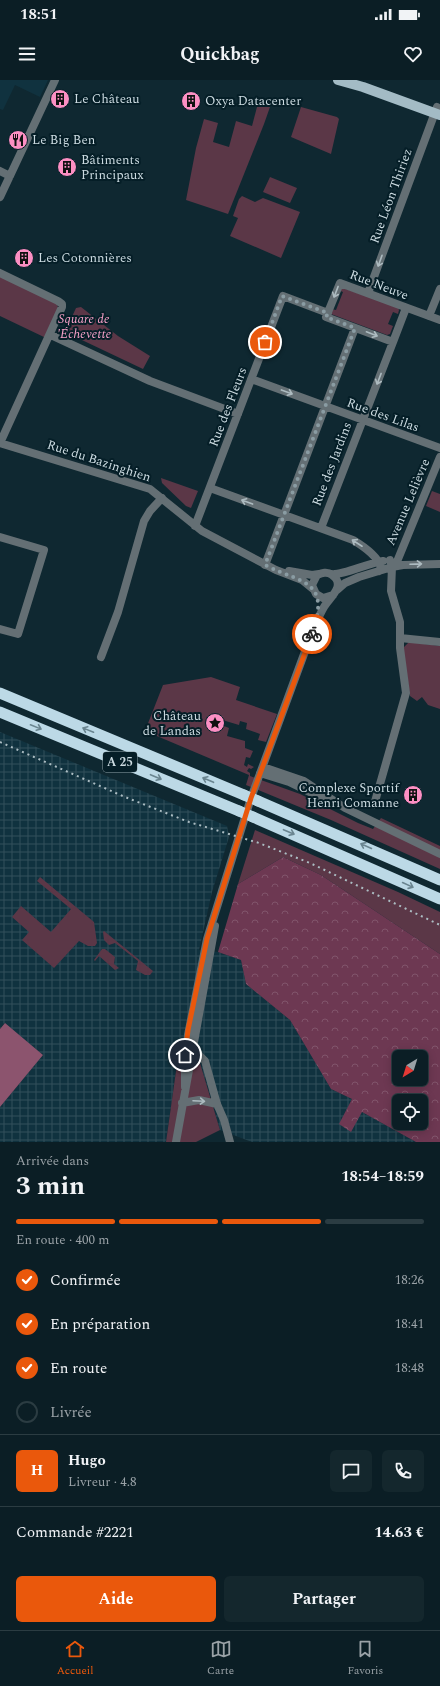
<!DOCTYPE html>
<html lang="fr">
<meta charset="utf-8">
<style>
body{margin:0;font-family:Spectral,serif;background:#14272d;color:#f1f3f6;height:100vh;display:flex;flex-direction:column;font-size:15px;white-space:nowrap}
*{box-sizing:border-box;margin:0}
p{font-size:13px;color:#9aa2a7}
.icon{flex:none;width:22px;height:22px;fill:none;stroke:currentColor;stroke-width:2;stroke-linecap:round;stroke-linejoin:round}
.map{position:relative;height:1062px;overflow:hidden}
.drawer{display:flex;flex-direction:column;background:#0b1e25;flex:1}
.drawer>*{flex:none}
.needle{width:26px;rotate:218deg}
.tools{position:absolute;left:392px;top:970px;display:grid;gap:8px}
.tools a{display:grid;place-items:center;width:36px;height:36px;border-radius:6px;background:#0b1e25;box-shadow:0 2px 10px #0003,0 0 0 1px #2b3c42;font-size:20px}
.pin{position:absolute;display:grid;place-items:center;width:34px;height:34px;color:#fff;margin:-17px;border:2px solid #fff;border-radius:50%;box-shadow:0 1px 4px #0007}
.courier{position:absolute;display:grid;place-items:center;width:40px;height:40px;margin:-20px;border:3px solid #ea580c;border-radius:50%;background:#fff;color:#222;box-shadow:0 1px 5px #0007}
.head em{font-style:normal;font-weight:700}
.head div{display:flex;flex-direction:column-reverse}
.head{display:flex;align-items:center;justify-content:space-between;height:68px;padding:0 16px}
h1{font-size:26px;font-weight:700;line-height:30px}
.bar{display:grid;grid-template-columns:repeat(4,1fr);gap:6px 4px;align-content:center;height:48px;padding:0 16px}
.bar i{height:5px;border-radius:3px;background:#2b3c42}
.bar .on{background:#ea580c}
.bar p{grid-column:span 4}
.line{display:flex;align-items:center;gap:10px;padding:0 16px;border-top:1px solid #2b3c42}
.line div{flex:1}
.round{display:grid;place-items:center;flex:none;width:42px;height:42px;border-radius:6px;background:#14272d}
ol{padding:0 16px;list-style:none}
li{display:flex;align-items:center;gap:12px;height:44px}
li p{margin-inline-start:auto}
li .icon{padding:4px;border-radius:50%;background:#ea580c;color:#fff;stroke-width:4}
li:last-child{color:#9aa2a7}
li i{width:22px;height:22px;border:2px solid #2b3c42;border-radius:50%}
.primary-button{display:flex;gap:8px;margin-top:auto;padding:8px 16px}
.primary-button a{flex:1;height:46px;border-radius:6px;background:#ea580c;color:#fff;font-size:16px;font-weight:700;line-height:46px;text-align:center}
.primary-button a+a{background:#14272d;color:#f1f3f6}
.status{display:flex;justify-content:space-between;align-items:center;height:28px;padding:0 20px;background:#0b1e25;direction:ltr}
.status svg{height:11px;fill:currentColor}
header{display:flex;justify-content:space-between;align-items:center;height:52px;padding:0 16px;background:#0b1e25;font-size:18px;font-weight:700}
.dock{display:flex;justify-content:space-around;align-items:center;height:56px;border-top:1px solid #2b3c42;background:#0b1e25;font-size:11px;color:#9aa2a7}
.dock a{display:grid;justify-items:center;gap:2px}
.dock .on{color:#ea580c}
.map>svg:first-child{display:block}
.built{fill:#10323f}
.industrial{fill:url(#industrial-grid)}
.green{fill:#5b3747}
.forest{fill:url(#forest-crowns);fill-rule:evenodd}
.water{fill:#8c546e}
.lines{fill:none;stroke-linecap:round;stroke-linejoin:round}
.minor{stroke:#646f74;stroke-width:8}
.major{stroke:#a3bbc5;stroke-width:10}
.highway{stroke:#bcd9e6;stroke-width:11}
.rail{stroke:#acbdc3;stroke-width:2;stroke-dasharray:2 4;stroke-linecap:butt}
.highway-bridge{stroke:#bcd9e6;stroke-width:11}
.oneway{stroke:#adbbc0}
.oneway2{stroke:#6a8590}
.done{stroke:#8a9ca3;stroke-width:4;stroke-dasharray:0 7.2}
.route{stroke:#ea580c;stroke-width:5}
.labels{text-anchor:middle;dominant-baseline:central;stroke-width:4;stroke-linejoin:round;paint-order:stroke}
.shield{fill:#051e27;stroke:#90a2a9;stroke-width:1}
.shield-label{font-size:12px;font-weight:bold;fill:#ccdbe1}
.poi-label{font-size:13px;fill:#ccdbe1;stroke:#051e27;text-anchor:start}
.street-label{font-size:13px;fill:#ccdbe1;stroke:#051e27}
.park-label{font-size:13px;font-style:italic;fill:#f7a1c8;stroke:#051e27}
</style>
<div class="status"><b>18:51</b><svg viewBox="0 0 49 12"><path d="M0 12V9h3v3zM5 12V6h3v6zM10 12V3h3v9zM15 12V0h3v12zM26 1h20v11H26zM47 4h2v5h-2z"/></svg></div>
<header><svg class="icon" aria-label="menu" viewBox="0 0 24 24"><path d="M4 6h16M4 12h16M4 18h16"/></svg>Quickbag<svg class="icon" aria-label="heart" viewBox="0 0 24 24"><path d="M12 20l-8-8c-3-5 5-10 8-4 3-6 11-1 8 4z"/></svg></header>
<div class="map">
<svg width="440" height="1062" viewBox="0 0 440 1062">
<defs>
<pattern id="industrial-grid" width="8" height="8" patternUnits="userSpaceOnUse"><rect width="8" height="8" fill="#10323f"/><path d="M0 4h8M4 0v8" fill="none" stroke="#324f5a"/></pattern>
<pattern id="forest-crowns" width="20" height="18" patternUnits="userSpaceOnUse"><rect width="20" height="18" fill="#6d3852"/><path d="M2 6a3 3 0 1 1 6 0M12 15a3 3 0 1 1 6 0" fill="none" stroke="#81546b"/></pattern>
</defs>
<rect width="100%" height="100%" fill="#0f2831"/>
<path class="built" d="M0 0H48L40 17 15 5 3 30 0 29Z"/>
<path class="industrial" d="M0 652 227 746 229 757 212 812 199 870 218 872 241 880 246 904 290 940 331 1009 352 1019 340 1044 362 1032 416 1062H252L220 1050 200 983 177 984 166 1062H0V1027L43 975 4 943 0 949Z"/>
<path class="green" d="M257 27H270L264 44 228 134 186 120 196 68 204 39 218 43 213 62 229 67 236 41 252 46Z
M301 27 337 37 339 39 331 74 291 57Z
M270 97 297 108 290 123 263 112Z
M242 116 255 122 263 118 300 132 281 178 230 156 238 138 233 136 239 119Z
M0 196 56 223 58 227 46 258 0 236Z
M343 208 398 227 399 230 398 234 393 232 388 244 393 246 390 254 387 255 331 234V229L336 230 343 212 338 210Z
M81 227 118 256 150 276 143 289 65 252 76 228Z
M161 398 198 411 191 428 186 426 162 403Z
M432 411 440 414V432L426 426Z
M409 562 440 566V629L428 625 422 617 417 621 410 616 403 568Z
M211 597 240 607 236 620 277 634 266 662 258 660 260 654 246 649 247 643 240 641 239 645 219 639V635H217L215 638 207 636 205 644 222 650 224 646 229 648 227 656 245 661V668L253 671 250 678 246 677 244 685 247 687 248 684 254 687 251 689 249 688 247 691 250 693V696L300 714 358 743 373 749 381 738 440 766V789L331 740 246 705 249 695 145 651 163 605Z
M255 750 398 812 440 832V874L321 795 283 777 238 804Z
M40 797 94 842 97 863 95 866H88L79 861 54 888 22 860 29 852 12 837 21 826 51 852 71 829 37 801Z
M104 851 153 891 150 895H145L136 890 138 881 115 863 109 865 104 860 103 852Z
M102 869H105L115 877 114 884 119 888 115 890 99 876 95 881 94 880Z
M200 983 220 1050 196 1062H166L177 984Z"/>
<path class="forest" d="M283 777 321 795 440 874V1062H416L362 1032 351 1052 339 1044 352 1019 331 1009 290 940 246 904 241 880 218 872 238 804ZM399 977H421V999H399ZM399 1021H421V1043H399Z"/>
<path class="water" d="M5 943 43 975 0 1027V949Z"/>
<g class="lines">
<path class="minor" d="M0 91 10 96
M0 117 55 0
M0 193 58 221 62 224V227L0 363
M368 213 437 27
M406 228 393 262 326 237 340 203 440 240
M429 236 440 209
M51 255 150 301 238 334
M251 299 440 368
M0 363 150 409 202 451 276 490 302 500 313 509
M210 408 353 460C363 466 377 475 381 487L379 491
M195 446 283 216 328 233
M321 448 393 262
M0 457 44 470 18 554 0 549
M265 485 355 248
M392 487 403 485 440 484
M289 491 312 495 319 494
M331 494C341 496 368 483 383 481
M337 510 345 503 359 497 392 487 396 484 440 377
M400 558 440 562
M101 577 118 532 144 441 150 431 162 418
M263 687 304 701 345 728 440 774
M260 693 289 702 332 723
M374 725 406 613 400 568V542L391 511 392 487 390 480
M188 971 199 975 205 981 217 1024 224 1040 230 1062
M185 1007V987L188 955 207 859 251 718 314 547C317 541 320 534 324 527 329 518 347 505 332 495 327 491 322 493 317 495L312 505 316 514 323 518 333 515
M182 1023 199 1020 217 1024
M176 1062 215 846"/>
<path class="major" d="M338 0 363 7 440 35"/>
<path class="highway" d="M0 613 244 715
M0 632 239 731
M258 721 440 800
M253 737 440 819"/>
<path class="rail" d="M0 662 125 717 189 742 259 763 310 783 440 845"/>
<path class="highway-bridge" d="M244 715 258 721
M239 731 253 737"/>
</g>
<defs><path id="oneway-shaft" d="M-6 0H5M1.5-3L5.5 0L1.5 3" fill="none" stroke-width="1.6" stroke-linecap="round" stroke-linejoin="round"/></defs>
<g class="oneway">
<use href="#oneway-shaft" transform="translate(380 181) rotate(110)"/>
<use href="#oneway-shaft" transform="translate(336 212) rotate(111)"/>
<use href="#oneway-shaft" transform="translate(372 254) rotate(21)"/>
<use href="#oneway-shaft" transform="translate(379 299) rotate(111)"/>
<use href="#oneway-shaft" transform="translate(287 312) rotate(20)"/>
<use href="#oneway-shaft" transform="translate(247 422) rotate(-160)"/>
<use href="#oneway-shaft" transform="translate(357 463) rotate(-147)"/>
<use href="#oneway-shaft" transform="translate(416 484) rotate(-2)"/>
<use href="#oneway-shaft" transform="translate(199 1021) rotate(3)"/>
</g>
<g class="oneway2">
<use href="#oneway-shaft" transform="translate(36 647) rotate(22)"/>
<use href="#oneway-shaft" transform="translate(88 650) rotate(-158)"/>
<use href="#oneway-shaft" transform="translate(156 697) rotate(23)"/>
<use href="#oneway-shaft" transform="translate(208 700) rotate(-157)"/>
<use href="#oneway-shaft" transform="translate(289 752) rotate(23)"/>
<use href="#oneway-shaft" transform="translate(366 766) rotate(-156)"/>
<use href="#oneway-shaft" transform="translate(408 805) rotate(25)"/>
</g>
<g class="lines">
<path class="done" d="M265 262 282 216 328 233 326 237 355 248 265 485C303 504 331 500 312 554"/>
<path class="route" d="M185 975 188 950 207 859 251 718 312 554"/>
</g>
<defs>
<g id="building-disc" transform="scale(1)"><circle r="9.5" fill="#fc8fc3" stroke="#051e27"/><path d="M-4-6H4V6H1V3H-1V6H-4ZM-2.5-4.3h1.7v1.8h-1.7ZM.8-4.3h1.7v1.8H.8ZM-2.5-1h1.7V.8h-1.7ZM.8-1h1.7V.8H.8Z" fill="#111"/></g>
<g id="restaurant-disc" transform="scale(1)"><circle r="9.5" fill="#fc8fc3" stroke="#051e27"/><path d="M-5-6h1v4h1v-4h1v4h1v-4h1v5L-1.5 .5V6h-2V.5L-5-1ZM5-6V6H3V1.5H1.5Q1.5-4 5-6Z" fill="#111"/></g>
<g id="sight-disc" transform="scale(1)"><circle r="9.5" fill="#fc8fc3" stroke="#051e27"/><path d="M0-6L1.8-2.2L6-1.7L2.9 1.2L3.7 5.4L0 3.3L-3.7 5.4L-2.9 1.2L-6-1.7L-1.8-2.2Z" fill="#111"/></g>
</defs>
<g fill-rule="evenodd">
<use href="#building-disc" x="60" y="19"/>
<use href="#building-disc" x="191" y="21"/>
<use href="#restaurant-disc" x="18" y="60"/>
<use href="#building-disc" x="67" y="87"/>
<use href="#building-disc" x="24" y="178"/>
<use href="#sight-disc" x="215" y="643"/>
<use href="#building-disc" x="413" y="715"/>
</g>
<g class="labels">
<rect class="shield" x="103" y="672" width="34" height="20" rx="3"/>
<g class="shield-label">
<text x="120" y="682">A 25</text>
</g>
<g class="poi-label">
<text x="74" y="19">Le Château</text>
<text x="205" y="21">Oxya Datacenter</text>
<text x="32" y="60">Le Big Ben</text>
<text x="81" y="80">Bâtiments<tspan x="81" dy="15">Principaux</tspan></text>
<text x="38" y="178">Les Cotonnières</text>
<text x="201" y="636" text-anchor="end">Château<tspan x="201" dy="15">de Landas</tspan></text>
<text x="399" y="708" text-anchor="end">Complexe Sportif<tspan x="399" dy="15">Henri Comanne</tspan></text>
</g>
<g class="street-label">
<text transform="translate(391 116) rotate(-70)">Rue Léon Thiriez</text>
<text transform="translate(379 205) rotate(21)">Rue Neuve</text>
<text transform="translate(228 327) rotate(-69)">Rue des Fleurs</text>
<text transform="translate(383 335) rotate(20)">Rue des Lilas</text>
<text transform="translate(99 381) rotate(18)">Rue du Bazinghien</text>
<text transform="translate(332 384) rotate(-69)">Rue des Jardins</text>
<text transform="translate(408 422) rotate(-67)">Avenue Lelièvre</text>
</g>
<g class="park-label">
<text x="84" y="239">Square de<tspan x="84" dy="15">'Échevette</tspan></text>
</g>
</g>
</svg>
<div class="tools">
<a><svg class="needle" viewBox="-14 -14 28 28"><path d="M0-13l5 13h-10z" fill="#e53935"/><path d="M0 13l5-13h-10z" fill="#9aa2a7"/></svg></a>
<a><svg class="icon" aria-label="locate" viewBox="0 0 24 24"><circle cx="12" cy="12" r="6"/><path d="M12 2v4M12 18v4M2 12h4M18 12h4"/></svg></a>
</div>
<div class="pin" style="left:265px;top:262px;background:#ea580c"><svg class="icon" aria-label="bag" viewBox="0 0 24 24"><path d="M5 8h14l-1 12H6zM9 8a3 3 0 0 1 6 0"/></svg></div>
<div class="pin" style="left:185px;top:975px;background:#1f2937"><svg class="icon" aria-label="home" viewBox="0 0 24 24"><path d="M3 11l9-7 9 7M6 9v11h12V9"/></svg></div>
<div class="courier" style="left:312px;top:554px"><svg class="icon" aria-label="bike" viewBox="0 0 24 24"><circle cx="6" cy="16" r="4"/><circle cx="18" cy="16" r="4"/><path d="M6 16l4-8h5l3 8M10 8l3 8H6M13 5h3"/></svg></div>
</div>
<section class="drawer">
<div class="head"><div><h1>3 min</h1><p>Arrivée dans</p></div><em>18:54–18:59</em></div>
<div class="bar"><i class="on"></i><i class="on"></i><i class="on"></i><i></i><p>En route · 400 m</p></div>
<ol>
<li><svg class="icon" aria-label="check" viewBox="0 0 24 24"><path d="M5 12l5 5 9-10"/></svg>Confirmée<p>18:26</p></li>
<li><svg class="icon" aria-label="check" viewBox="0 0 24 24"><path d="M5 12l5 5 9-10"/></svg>En préparation<p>18:41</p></li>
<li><svg class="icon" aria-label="check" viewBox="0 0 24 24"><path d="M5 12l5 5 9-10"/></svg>En route<p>18:48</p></li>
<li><i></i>Livrée</li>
</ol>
<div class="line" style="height:72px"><b class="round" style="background:#ea580c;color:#fff">H</b><div><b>Hugo</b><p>Livreur · 4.8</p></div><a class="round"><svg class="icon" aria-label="chat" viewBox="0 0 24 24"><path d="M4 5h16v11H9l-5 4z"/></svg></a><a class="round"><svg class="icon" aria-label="phone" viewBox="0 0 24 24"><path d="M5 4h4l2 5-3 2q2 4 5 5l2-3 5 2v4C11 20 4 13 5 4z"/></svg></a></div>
<div class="line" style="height:52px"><div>Commande #2221</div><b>14.63 €</b></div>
<div class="primary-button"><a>Aide</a><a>Partager</a></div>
</section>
<nav class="dock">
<a class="on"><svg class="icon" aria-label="home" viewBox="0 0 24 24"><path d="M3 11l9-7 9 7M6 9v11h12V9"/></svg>Accueil</a>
<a><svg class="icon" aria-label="map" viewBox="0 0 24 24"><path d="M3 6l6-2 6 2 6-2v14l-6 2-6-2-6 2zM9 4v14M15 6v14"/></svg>Carte</a>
<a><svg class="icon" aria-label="saved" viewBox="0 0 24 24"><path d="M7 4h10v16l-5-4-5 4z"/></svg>Favoris</a>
</nav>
